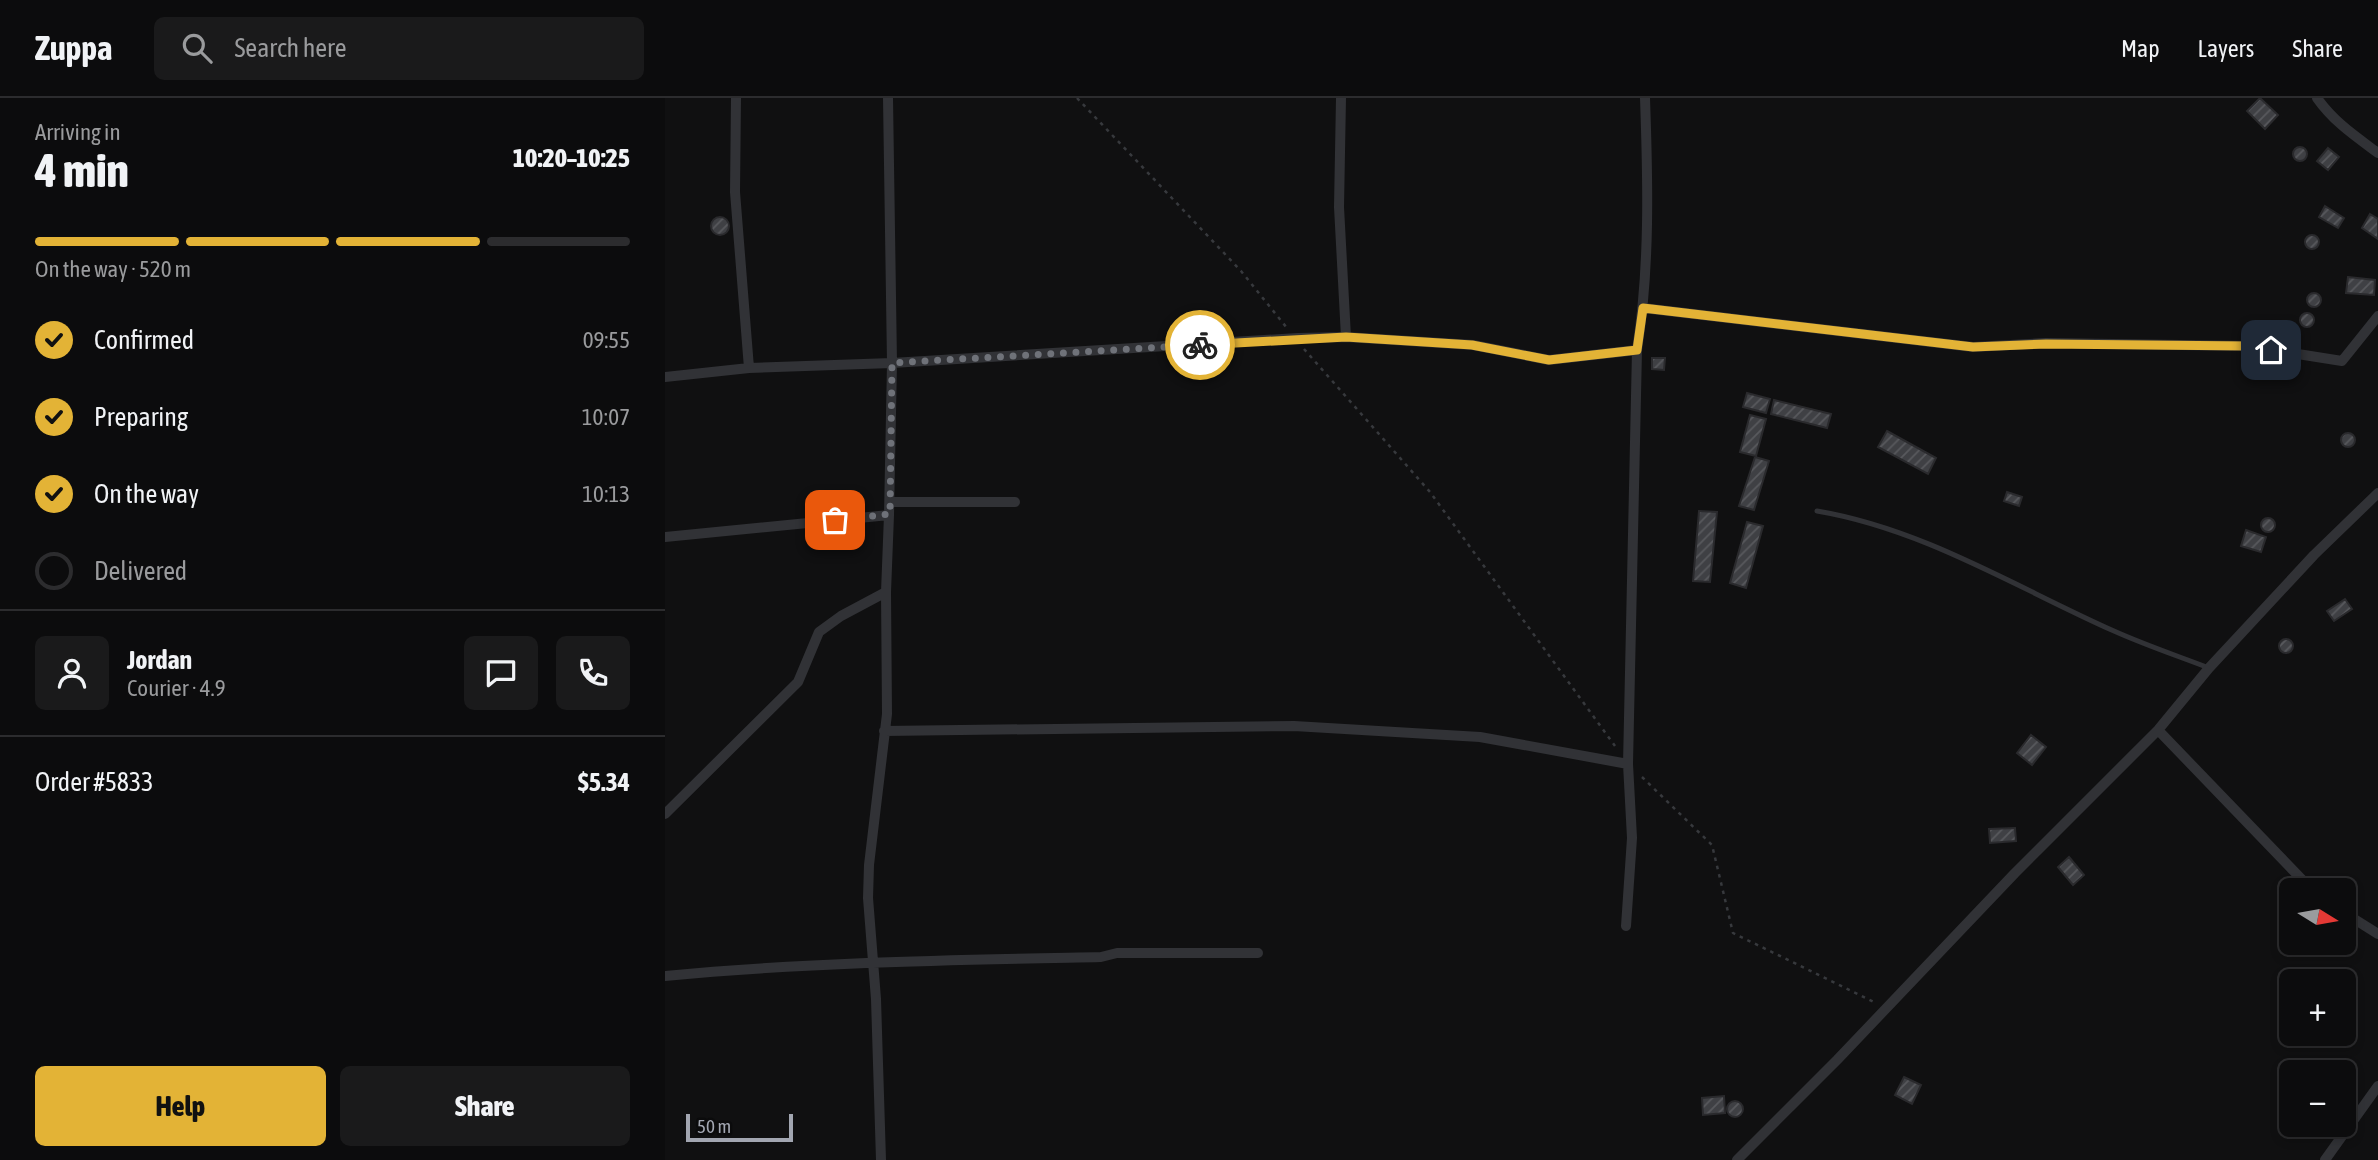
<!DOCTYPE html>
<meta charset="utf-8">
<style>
body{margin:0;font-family:"Asap Condensed",sans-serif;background:#1a1a1b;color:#f1f3f6;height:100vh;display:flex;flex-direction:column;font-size:26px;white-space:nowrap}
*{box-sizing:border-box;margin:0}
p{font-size:23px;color:#9a9b9d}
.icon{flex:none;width:38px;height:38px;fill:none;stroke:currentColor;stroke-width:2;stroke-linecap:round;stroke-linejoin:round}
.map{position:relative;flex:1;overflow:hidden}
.sheet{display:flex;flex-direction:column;background:#0c0c0d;width:665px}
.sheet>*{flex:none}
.needle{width:46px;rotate:101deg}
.buttons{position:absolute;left:1614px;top:780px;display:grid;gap:14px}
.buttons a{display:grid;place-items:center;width:77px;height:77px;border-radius:10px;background:#0c0c0d;box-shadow:0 4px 10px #0003,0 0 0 2px #2c2c2e;font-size:35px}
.scale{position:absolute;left:21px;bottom:18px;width:107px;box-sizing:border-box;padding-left:7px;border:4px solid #a2a6b1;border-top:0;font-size:19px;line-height:24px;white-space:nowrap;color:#a2a6b1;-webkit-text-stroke:5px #0b0b0c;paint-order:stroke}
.pin{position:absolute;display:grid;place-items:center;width:60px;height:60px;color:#fff;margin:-30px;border-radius:14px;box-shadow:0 4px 10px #0006}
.courier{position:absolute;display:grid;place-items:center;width:70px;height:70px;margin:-35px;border:5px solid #e3b336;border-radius:50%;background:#fff;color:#222;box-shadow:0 2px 9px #0007}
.headline em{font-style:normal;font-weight:800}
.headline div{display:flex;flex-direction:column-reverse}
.headline{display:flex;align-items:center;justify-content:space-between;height:119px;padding:0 35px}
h1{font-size:46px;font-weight:800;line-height:52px}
.bar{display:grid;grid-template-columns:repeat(4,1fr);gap:10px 7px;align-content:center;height:84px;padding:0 35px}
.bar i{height:9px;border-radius:5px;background:#2c2c2e}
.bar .active{background:#e3b336}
.bar p{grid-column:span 4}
.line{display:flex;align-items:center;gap:18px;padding:0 35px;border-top:2px solid #2c2c2e}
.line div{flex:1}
.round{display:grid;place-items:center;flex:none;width:74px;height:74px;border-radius:10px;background:#1a1a1b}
ol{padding:0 35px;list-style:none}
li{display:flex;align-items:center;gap:21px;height:77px}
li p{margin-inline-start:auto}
li .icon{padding:7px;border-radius:50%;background:#e3b336;color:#111;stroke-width:4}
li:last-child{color:#9a9b9d}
li i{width:38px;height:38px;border:4px solid #2c2c2e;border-radius:50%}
.action{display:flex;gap:14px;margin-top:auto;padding:14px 35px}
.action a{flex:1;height:80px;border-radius:10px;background:#e3b336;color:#111;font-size:28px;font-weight:800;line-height:80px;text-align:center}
.action a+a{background:#1a1a1b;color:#f1f3f6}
header{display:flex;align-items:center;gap:42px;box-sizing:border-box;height:98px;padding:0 35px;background:#0c0c0d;border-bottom:2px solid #2c2c2e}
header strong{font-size:33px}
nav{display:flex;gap:38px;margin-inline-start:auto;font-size:24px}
.search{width:490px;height:63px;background:#1a1a1b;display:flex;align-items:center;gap:18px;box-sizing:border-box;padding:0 24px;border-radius:10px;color:#9a9b9d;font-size:26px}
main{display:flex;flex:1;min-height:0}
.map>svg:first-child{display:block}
.building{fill:url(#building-hatch);stroke:#2a2a2d;stroke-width:2}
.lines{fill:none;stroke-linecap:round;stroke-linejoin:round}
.path{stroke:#37393d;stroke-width:2.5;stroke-dasharray:3.5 5;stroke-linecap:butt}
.service{stroke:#313236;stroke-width:5}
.minor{stroke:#313236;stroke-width:10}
.done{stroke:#6f7279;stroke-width:7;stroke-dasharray:0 12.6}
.route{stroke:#e3b336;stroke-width:9}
</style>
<header>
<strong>Zuppa</strong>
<div class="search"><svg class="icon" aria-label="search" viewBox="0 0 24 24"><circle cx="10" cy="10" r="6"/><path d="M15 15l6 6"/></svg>Search here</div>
<nav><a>Map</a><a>Layers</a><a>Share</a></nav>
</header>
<main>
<section class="sheet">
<div class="headline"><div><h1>4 min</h1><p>Arriving in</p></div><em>10:20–10:25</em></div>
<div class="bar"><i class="active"></i><i class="active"></i><i class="active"></i><i></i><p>On the way · 520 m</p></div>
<ol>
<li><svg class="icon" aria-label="check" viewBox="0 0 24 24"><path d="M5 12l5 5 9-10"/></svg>Confirmed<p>09:55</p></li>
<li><svg class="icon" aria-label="check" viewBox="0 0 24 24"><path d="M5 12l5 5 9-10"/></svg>Preparing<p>10:07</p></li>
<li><svg class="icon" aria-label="check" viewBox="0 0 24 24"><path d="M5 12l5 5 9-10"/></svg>On the way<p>10:13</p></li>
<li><i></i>Delivered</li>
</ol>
<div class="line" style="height:126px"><a class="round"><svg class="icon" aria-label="person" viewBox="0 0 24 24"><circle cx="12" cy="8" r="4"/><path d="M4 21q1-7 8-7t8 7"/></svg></a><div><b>Jordan</b><p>Courier · 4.9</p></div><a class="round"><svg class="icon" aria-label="chat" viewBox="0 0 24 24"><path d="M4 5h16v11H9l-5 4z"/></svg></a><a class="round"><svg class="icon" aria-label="phone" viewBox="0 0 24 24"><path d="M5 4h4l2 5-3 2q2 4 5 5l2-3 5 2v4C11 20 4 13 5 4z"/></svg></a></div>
<div class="line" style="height:91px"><div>Order #5833</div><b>$5.34</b></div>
<div class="action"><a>Help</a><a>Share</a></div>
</section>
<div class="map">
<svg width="1713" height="1062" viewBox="0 0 1713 1062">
<defs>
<pattern id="building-hatch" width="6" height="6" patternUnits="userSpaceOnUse" patternTransform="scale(1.75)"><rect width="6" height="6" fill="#3f4044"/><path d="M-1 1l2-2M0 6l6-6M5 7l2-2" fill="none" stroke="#58595d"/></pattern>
</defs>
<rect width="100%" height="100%" fill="#101011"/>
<path class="building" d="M1595 0 1613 17 1600 31 1582 13Z
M1628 56a7 7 0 1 1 14 0a7 7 0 1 1-14 0Z
M1663 50 1674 59 1663 72 1652 63Z
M1660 108 1679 120 1673 130 1654 119Z
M1705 116 1713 121V141L1697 130Z
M46 128a9 9 0 1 1 18 0a9 9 0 1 1-18 0Z
M1640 144a7 7 0 1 1 14 0a7 7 0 1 1-14 0Z
M1683 179 1710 182 1709 197 1681 195Z
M1642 202a7 7 0 1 1 14 0a7 7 0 1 1-14 0Z
M1635 222a7 7 0 1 1 14 0a7 7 0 1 1-14 0Z
M987 260H1000L999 272 987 271Z
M1082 295 1105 301 1101 315 1078 309Z
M1109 302 1166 316 1162 330 1106 316Z
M1085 317 1101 321 1091 358 1075 354Z
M1222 333 1271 360 1263 376 1213 349Z
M1676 342a7 7 0 1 1 14 0a7 7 0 1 1-14 0Z
M1090 359 1104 363 1089 412 1074 408Z
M1342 394 1357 399 1354 408 1339 403Z
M1034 413 1052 414 1045 484 1028 483Z
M1596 427a7 7 0 1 1 14 0a7 7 0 1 1-14 0Z
M1082 424 1098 428 1081 490 1065 485Z
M1581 432 1601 439 1596 454 1576 448Z
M1680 501 1687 511 1669 523 1662 513Z
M1614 548a7 7 0 1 1 14 0a7 7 0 1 1-14 0Z
M1366 637 1381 649 1367 667 1352 655Z
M1350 730 1351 743 1325 745 1324 731Z
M1404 759 1419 777 1408 787 1393 769Z
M1239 979 1256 987 1247 1006 1230 997Z
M1059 998 1060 1015 1038 1017 1037 1000Z
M1062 1011a8 8 0 1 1 16 0a8 8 0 1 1-16 0Z"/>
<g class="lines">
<path class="path" d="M412 0 576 173 622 230
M639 251 765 394 950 648
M977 679 1047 747 1068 835 1211 905"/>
<path class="service" d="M1152 413C1259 431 1352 490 1449 533 1480 547 1513 558 1544 570"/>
<path class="minor" d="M71 0 70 94 84 270
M676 0 674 109 681 239
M1652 0C1669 24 1690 38 1713 55
M978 210 1308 249 1381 245 1583 248 1677 263 1713 218
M0 279 84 270 227 265 633 240 681 239 808 247 884 262 972 252
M225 404H350
M0 439 224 417
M1493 632 1648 793
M219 633 629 628 815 639 963 666
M0 716 133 584 154 534 176 518 221 494
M1678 814 1713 836
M961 828 967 740 963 666 972 252C985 169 983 84 980 0
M0 878C145 864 290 862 436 859L452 855H593
M216 1062 211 901 203 800 204 767 222 616 221 494 224 417 227 265 223 0
M1072 1062 1172 962 1350 775 1493 632 1544 570 1649 457 1713 395
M1660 1062 1713 988"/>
</g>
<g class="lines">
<path class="done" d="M170 422 225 416 227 265 535 247"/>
<path class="route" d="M535 247 681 239 807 247 884 262 972 252 978 210 1308 249 1381 246 1583 248 1606 252"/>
</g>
</svg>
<div class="buttons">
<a><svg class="needle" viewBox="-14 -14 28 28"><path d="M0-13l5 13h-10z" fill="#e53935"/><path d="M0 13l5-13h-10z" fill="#9a9b9d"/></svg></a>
<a>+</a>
<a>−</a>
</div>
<div class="scale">50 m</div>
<div class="pin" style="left:170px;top:422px;background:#ea580c"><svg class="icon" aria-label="bag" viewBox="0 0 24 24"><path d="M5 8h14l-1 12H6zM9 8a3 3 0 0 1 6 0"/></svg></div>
<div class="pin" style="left:1606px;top:252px;background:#1f2937"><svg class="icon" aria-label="home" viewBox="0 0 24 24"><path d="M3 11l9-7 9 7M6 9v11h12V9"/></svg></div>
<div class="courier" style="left:535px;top:247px"><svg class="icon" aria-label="bike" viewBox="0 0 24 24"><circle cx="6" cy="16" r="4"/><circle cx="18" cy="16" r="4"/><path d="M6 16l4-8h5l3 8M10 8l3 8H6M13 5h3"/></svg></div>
</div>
</main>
